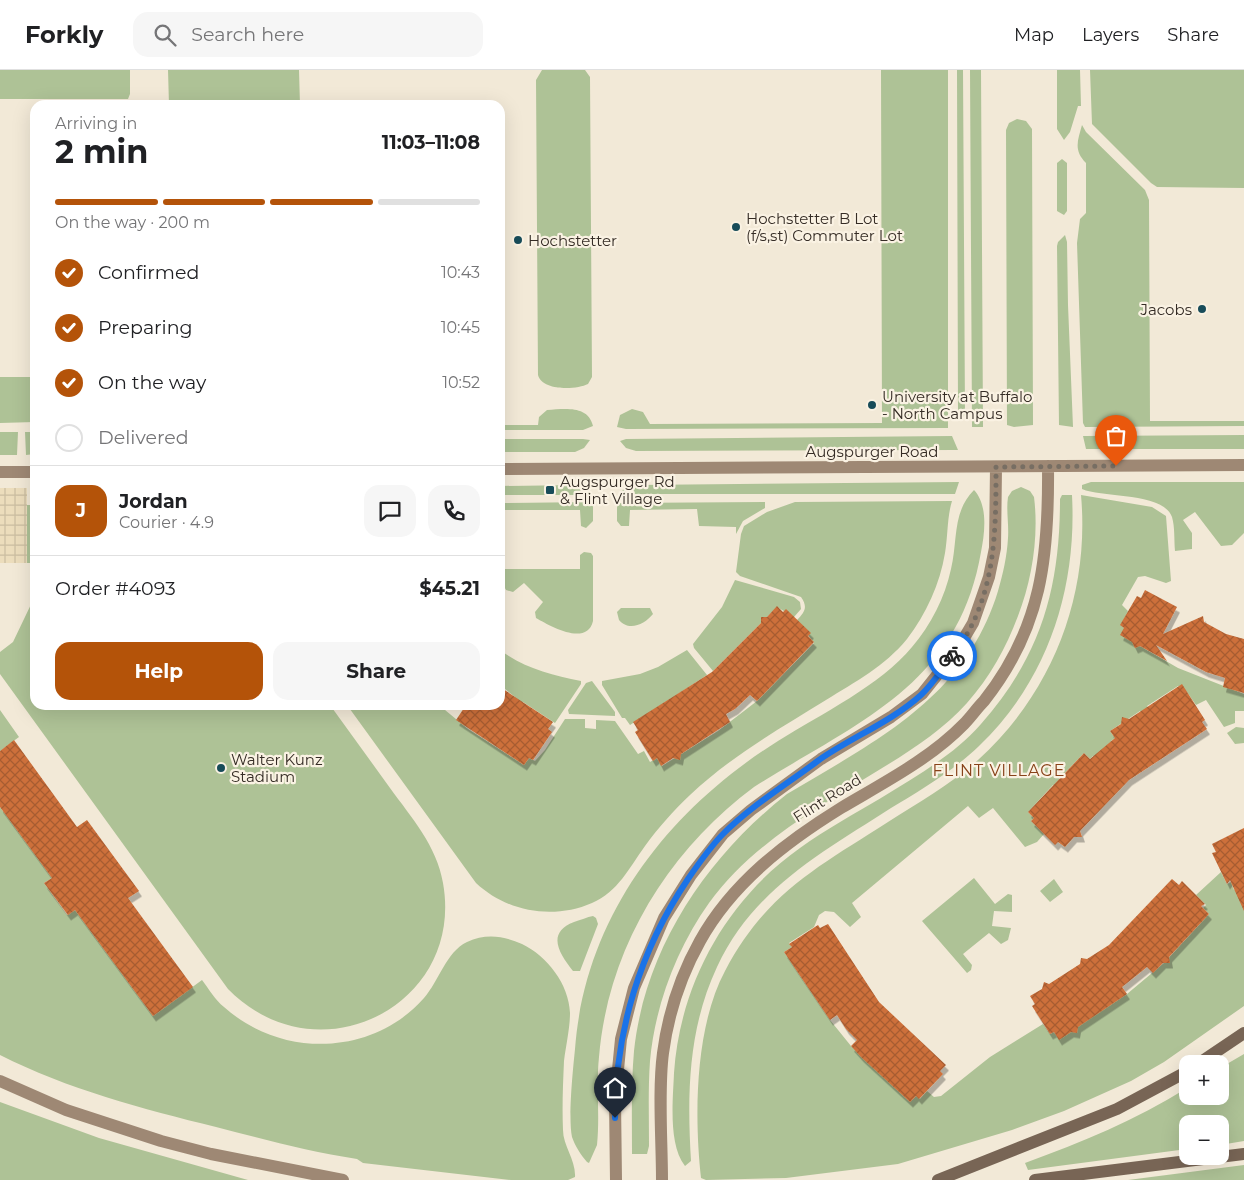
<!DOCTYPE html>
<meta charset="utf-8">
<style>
body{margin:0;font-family:Montserrat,sans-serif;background:#f6f6f6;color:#202124;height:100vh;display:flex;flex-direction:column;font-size:19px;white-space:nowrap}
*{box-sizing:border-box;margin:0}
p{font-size:16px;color:#757577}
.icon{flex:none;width:28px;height:28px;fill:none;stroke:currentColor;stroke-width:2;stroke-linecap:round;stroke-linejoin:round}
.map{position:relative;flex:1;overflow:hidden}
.sheet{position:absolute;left:30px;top:30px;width:475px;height:610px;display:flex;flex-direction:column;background:#fff;border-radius:15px;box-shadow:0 5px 20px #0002}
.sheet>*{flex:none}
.fabs{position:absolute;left:1179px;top:985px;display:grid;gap:10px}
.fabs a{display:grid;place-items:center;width:50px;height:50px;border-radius:10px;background:#fff;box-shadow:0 5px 20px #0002;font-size:25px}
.pin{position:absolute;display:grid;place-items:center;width:42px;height:42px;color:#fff;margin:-51px -21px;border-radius:50% 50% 50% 0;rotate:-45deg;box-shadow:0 0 5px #0007}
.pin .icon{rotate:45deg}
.courier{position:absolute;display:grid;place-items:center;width:50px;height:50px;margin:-25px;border:4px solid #1a73e8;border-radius:50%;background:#fff;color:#222;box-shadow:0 1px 6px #0007}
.summary em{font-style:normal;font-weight:700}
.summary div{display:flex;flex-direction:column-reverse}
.summary{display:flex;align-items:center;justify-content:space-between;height:85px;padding:0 25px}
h1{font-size:32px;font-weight:700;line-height:38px}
.bar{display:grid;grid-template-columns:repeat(4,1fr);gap:8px 5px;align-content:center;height:60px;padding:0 25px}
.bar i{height:6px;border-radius:4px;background:#e0e0e0}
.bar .selected{background:#b45309}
.bar p{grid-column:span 4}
.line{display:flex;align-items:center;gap:12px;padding:0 25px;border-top:1px solid #e0e0e0}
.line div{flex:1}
.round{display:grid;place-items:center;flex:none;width:52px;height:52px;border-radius:15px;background:#f6f6f6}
ol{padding:0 25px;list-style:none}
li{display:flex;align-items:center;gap:15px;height:55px}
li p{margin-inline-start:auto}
li .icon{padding:5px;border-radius:50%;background:#b45309;color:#fff;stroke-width:4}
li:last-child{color:#757577}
li i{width:28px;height:28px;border:2px solid #e0e0e0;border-radius:50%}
.button{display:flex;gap:10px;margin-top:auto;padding:10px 25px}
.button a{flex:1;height:58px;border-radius:15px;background:#b45309;color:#fff;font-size:20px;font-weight:700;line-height:58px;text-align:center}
.button a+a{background:#f6f6f6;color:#202124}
header{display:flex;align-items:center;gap:30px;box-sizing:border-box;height:70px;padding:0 25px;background:#fff;border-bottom:1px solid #e0e0e0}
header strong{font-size:24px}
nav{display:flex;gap:28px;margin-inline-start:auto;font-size:18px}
.search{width:350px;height:45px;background:#f6f6f6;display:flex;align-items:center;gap:12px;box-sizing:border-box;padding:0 18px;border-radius:15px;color:#757577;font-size:19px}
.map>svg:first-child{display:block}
.grass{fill:#aec296}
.plaza{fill:url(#plaza-grid)}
.building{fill:url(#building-cross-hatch);filter:url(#shadow)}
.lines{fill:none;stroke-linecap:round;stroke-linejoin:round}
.secondary{stroke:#9e8874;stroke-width:12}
.primary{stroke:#786555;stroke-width:12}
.done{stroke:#776e63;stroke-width:5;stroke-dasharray:0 9}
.route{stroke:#1a73e8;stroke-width:6}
.poi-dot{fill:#184c59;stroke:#faf2e3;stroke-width:2}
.labels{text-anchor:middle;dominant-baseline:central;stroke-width:4.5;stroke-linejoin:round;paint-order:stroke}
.poi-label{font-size:15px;fill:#352c25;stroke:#faf2e3;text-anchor:start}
.street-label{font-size:15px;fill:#352c25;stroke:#faf2e3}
.neighbourhood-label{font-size:16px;letter-spacing:1px;fill:#884219;stroke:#faf2e3}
</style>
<header>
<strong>Forkly</strong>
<div class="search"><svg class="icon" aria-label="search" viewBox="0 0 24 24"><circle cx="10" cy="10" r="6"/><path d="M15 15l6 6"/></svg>Search here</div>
<nav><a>Map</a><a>Layers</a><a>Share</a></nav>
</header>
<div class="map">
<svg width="1244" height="1110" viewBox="0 0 1244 1110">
<defs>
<pattern id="plaza-grid" width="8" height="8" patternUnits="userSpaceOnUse" patternTransform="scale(1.25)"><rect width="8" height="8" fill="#ecddbc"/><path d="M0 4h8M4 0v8" fill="none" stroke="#cbbea1"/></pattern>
<pattern id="building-cross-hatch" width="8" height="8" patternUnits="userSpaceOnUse" patternTransform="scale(1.25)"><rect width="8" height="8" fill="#cd703a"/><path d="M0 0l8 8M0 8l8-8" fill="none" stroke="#a75c31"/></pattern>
<filter id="shadow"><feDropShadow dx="3" dy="5.5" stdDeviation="0" flood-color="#0004"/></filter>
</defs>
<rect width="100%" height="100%" fill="#f2e9d7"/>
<path class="grass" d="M0 0H130V24L128 29H0Z
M168 0H299L300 35H169Z
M542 0H585L590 7 592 307 588 314C576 320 542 321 538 305L536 10Z
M881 0H948V358L626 359 617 357 620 345 632 339 643 342 650 354 882 353Z
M957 0H963L965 345 962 348 958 346Z
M970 0H981L983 357H972Z
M1057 0H1080L1081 36H1078L1070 62 1064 70 1057 59Z
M1090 0H1244V118L1157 117 1151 113 1092 54Z
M1017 49 1026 51 1032 59 1033 355 1014 357 1007 355 1006 60 1009 53Z
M1082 55 1086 62 1145 120 1149 130 1150 351H1244V356L1085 357 1083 353 1077 173 1080 149 1086 143V93C1073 80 1078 70 1082 55Z
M1062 89 1067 93V141L1064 145 1057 141V93Z
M1065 165 1067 172 1068 235 1073 357 1059 355 1057 176 1058 172Z
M0 307H35V352L0 353Z
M547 340C565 339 588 335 593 356L583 360H500V355H538L539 347Z
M0 362H18L17 385H0Z
M25 362H35V384L26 385Z
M1244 365V379H1086L1083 366Z
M952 366 958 380 636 381 626 378 620 371 626 369Z
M500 369H583L590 370 584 378 575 382H500Z
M959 412 955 424H619L626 417 637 415Z
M1091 412H1244V463L1232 475 1221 476 1195 442 1183 450 1192 463V479L1175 481C1174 470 1175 457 1172 447 1163 422 1103 428 1082 419V415Z
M577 415 586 418 591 425H500V416Z
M1021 417 1030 421 1034 427C1039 466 1032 510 1018 546 1006 578 990 607 967 633 941 662 907 683 874 703 814 740 751 775 709 833 677 878 655 935 650 991 648 1019 649 1048 649 1076L647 1084H632C632 1050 631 1015 634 981 645 878 707 787 787 724 876 671 966 627 998 521 1003 504 1007 486 1008 468 1009 455 1006 440 1008 427L1012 421Z
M974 420C988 435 985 462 981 482 958 616 857 652 754 717 668 781 608 878 599 987 596 1016 600 1046 597 1075L589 1093 587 1092C581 1085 575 1076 572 1067 568 1048 573 999 575 979 585 846 668 740 778 671 821 644 881 615 912 577 931 555 945 527 951 499 958 470 952 442 974 420Z
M1062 425H1072C1077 519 1048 610 979 676 953 701 921 720 891 738 823 782 753 819 717 897 688 959 687 1024 691 1091L685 1096C668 1074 673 1030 674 1003 680 914 726 830 800 778 825 760 854 744 881 728 916 706 953 686 981 654 1041 586 1060 518 1060 429Z
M1081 425 1152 437 1166 446 1171 511 1166 513 1145 506 1138 507 1122 535 1128 541 1121 555 1140 576 1178 598 1244 624V641H1235V653L1224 657 1206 630 1196 635 1187 622 1178 616 1147 636 1152 644 1145 648 1140 641 1110 661 1115 668 1111 671 1115 677 1098 690 1093 686 1090 689 1084 683 1059 709V721L1053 715 1028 742 1034 748 1031 751 1044 764 1037 772 1025 777 993 738 979 748 968 736 852 833 861 847 850 857 834 842 825 841 819 845 814 857 789 873 792 877 784 882 830 950 851 976 910 1032 916 1026 920 1029 927 1021 934 1027 941 1026 990 987 1043 954 1050 964 1054 962 1059 969 1127 924 1164 893 1209 844 1203 838 1206 835 1196 825 1221 802 1227 814 1231 812 1234 820 1244 815V936L1164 992 1131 1011 1064 1041 1012 1060 898 1094 786 1108 706 1110 701 1108C694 1045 695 957 725 901 766 823 818 797 888 752 918 733 951 714 978 690 1053 622 1090 525 1081 425Z
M952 431C947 447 948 466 945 483 940 514 926 544 907 569 885 596 855 612 826 630 779 659 730 687 690 725 674 740 658 758 645 776 629 798 618 822 592 833 553 850 507 842 476 813L347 635H439L468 659 524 695 529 688 535 691 545 680 565 649H585V658L596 659V650L615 651 638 684 644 681 650 692 657 688 662 696 718 661 757 631 814 573 797 550C805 542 808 537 801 527L740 506 736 502 741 464 744 456 767 442 795 432Z
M593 432V451L586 458 581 456 580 440H500V433Z
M765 432V438L743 451 736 464V457L699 456 697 439 630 440 629 456H621L617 451V433Z
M27 435H35V493H27Z
M500 482 505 485V499H580V485L584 482 591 483 593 486V551C587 577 550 556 536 548L535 542 543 532 524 513 513 522 506 520 500 509Z
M735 510 794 527 800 532 801 539 794 547 777 537 713 601 694 578 693 574 722 537Z
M35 526V635H330C350 663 370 690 390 718 411 747 437 776 443 813 465 936 317 1010 228 919L0 604V582L13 572Z
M621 538H650L653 544C645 554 629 562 619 550L617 542Z
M500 580C524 598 551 605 581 611V614L555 653 523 632 511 634 515 627 500 615Z
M687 580 707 605 630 655 625 648H622L602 615V611L640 604 658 597Z
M592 611 615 642V646L569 644 568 640 586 613Z
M0 640 19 667 0 681Z
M1236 657 1244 658V673L1235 674 1227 663Z
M0 737 52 808 44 813 67 845 75 840 153 946 202 910C209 919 215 930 224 937 281 988 372 987 424 928 439 911 446 882 467 872 486 863 504 866 522 874 547 886 569 914 570 943 570 958 566 975 564 991 563 1014 562 1037 563 1060 563 1076 576 1090 575 1107L568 1110H511L363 1093 357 1089C309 1082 263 1069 216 1057 143 1039 67 1019 0 985Z
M974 808 995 834 1008 824 1012 825V842L994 841 992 856 1011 858 1008 870 1001 874 989 863 963 884 972 895 971 900 967 903 922 851Z
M1054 809 1063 822 1050 832 1040 821Z
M593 846 596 848 598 854 580 901H573C559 883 546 863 574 852 581 850 587 847 593 846Z
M1244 984V1071L1220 1075V1054H1188L1187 1079 1028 1100 1025 1093C1082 1072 1136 1050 1187 1018L1188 1026H1220V998Z
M0 1032 99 1068 248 1110H0Z
M1244 1095V1110H1128Z"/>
<path class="plaza" d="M0 418H27V493H0Z"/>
<path class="building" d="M1145 520 1177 537 1163 564 1203 546 1204 552 1226 564 1244 569V623L1223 617 1225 608 1206 602 1156 575 1167 591 1140 576 1135 578 1132 572 1120 565 1124 558 1120 555 1137 526 1141 528Z
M777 536 783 542 786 539 811 563 808 566 814 572 757 631 750 625 735 639 726 644 730 652 681 684 680 690 673 688 661 696 657 688 653 691 635 662 638 660 633 652 712 602 761 553V547H767Z
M1182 614 1205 650 1202 652 1207 659 1129 710 1080 761 1082 767H1074L1065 777 1058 772 1055 775 1031 751 1034 748 1028 742 1084 683 1090 689 1115 668 1110 661 1121 654 1122 647 1129 649Z
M500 617 553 652 548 659 552 662 533 690 529 688 524 695 456 650 466 635H500Z
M14 670 77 757 87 750 139 821 128 828 193 917 153 946 75 840 68 845 44 813 52 808 0 737V681Z
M1244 758V841L1230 810 1227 814 1212 783 1216 782 1212 774Z
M1172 809 1179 815 1182 811 1205 834 1201 836 1209 844 1169 887 1170 893H1163L1153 903 1147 897 1122 917 1127 924 1078 957 1077 963 1071 962 1059 970 1054 962 1050 964 1032 936 1035 934 1030 926 1042 919 1044 912 1049 914 1080 894 1081 888 1087 889 1109 875Z
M828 854 879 932 946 995 940 1001 943 1004 919 1029 916 1026 910 1032 861 987 851 976 857 970 846 959 837 945 830 950 784 882 792 877 789 874 818 855 820 858Z"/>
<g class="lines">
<path class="secondary" d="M500 399 1244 395
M0 402H35
M0 1011 66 1040 161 1071 211 1084 343 1110
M616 1110 615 1030 621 969 634 918 664 848 691 805 723 764 751 740 821 689 891 647 922 624 957 580 973 553 989 507 995 478 996 397
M662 1110C662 1071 658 1021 663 983 668 945 681 905 700 871 732 813 786 772 841 738 883 713 930 689 964 654 971 647 977 638 984 631 1042 558 1049 486 1048 396"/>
<path class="primary" d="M1198 994 1244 963
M938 1110 1117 1039 1188 1001
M1035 1110 1244 1084"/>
</g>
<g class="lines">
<path class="done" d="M952 586C996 531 996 464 996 397L1116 396"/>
<path class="route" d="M615 1048C615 962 640 880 688 809 699 793 710 777 723 764 751 736 787 714 819 690 852 667 891 652 921 625 933 614 942 599 952 586"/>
</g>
<g class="poi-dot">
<circle cx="736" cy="157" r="5"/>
<circle cx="518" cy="170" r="5"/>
<circle cx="1202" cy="239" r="5"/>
<circle cx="872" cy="335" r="5"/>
<rect x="545" y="415" width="10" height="10" rx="2.5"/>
<circle cx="221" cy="698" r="5"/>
</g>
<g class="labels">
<g class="poi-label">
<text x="746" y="148">Hochstetter B Lot<tspan x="746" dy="17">(f/s,st) Commuter Lot</tspan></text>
<text x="528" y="170">Hochstetter</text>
<text x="1192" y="239" text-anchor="end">Jacobs</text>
<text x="882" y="326">University at Buffalo<tspan x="882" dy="17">- North Campus</tspan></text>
<text x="560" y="411">Augspurger Rd<tspan x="560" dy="17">&amp; Flint Village</tspan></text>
<text x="231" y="689">Walter Kunz<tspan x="231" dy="17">Stadium</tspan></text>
</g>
<g class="street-label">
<text x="872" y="381">Augspurger Road</text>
<text transform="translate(827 728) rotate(-32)">Flint Road</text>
</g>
<g class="neighbourhood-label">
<text x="999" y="700">FLINT VILLAGE</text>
</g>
</g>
</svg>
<div class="fabs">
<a>+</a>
<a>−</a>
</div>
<div class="pin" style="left:1116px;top:396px;background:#ea580c"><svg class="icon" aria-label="bag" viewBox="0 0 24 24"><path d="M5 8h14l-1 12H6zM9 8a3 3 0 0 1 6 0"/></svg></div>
<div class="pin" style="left:615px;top:1048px;background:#1f2937"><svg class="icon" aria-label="home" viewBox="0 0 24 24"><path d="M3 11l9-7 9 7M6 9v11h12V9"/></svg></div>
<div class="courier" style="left:952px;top:586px"><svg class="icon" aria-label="bike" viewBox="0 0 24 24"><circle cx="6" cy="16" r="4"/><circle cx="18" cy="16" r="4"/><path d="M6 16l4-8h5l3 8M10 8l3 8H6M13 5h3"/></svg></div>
<section class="sheet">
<div class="summary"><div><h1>2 min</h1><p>Arriving in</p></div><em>11:03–11:08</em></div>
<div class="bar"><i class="selected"></i><i class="selected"></i><i class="selected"></i><i></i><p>On the way · 200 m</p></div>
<ol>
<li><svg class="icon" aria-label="check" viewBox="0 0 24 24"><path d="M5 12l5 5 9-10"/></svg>Confirmed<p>10:43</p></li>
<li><svg class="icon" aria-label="check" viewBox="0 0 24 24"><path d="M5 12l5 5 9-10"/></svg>Preparing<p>10:45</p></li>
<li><svg class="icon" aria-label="check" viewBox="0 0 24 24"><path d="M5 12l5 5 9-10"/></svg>On the way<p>10:52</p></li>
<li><i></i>Delivered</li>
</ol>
<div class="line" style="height:90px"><b class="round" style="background:#b45309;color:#fff">J</b><div><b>Jordan</b><p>Courier · 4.9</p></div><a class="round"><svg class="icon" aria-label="chat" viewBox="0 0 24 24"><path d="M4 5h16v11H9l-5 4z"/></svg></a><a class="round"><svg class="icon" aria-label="phone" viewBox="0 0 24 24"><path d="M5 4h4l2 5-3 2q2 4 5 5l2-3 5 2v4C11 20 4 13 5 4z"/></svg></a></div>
<div class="line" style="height:65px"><div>Order #4093</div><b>$45.21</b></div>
<div class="button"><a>Help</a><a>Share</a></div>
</section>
</div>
